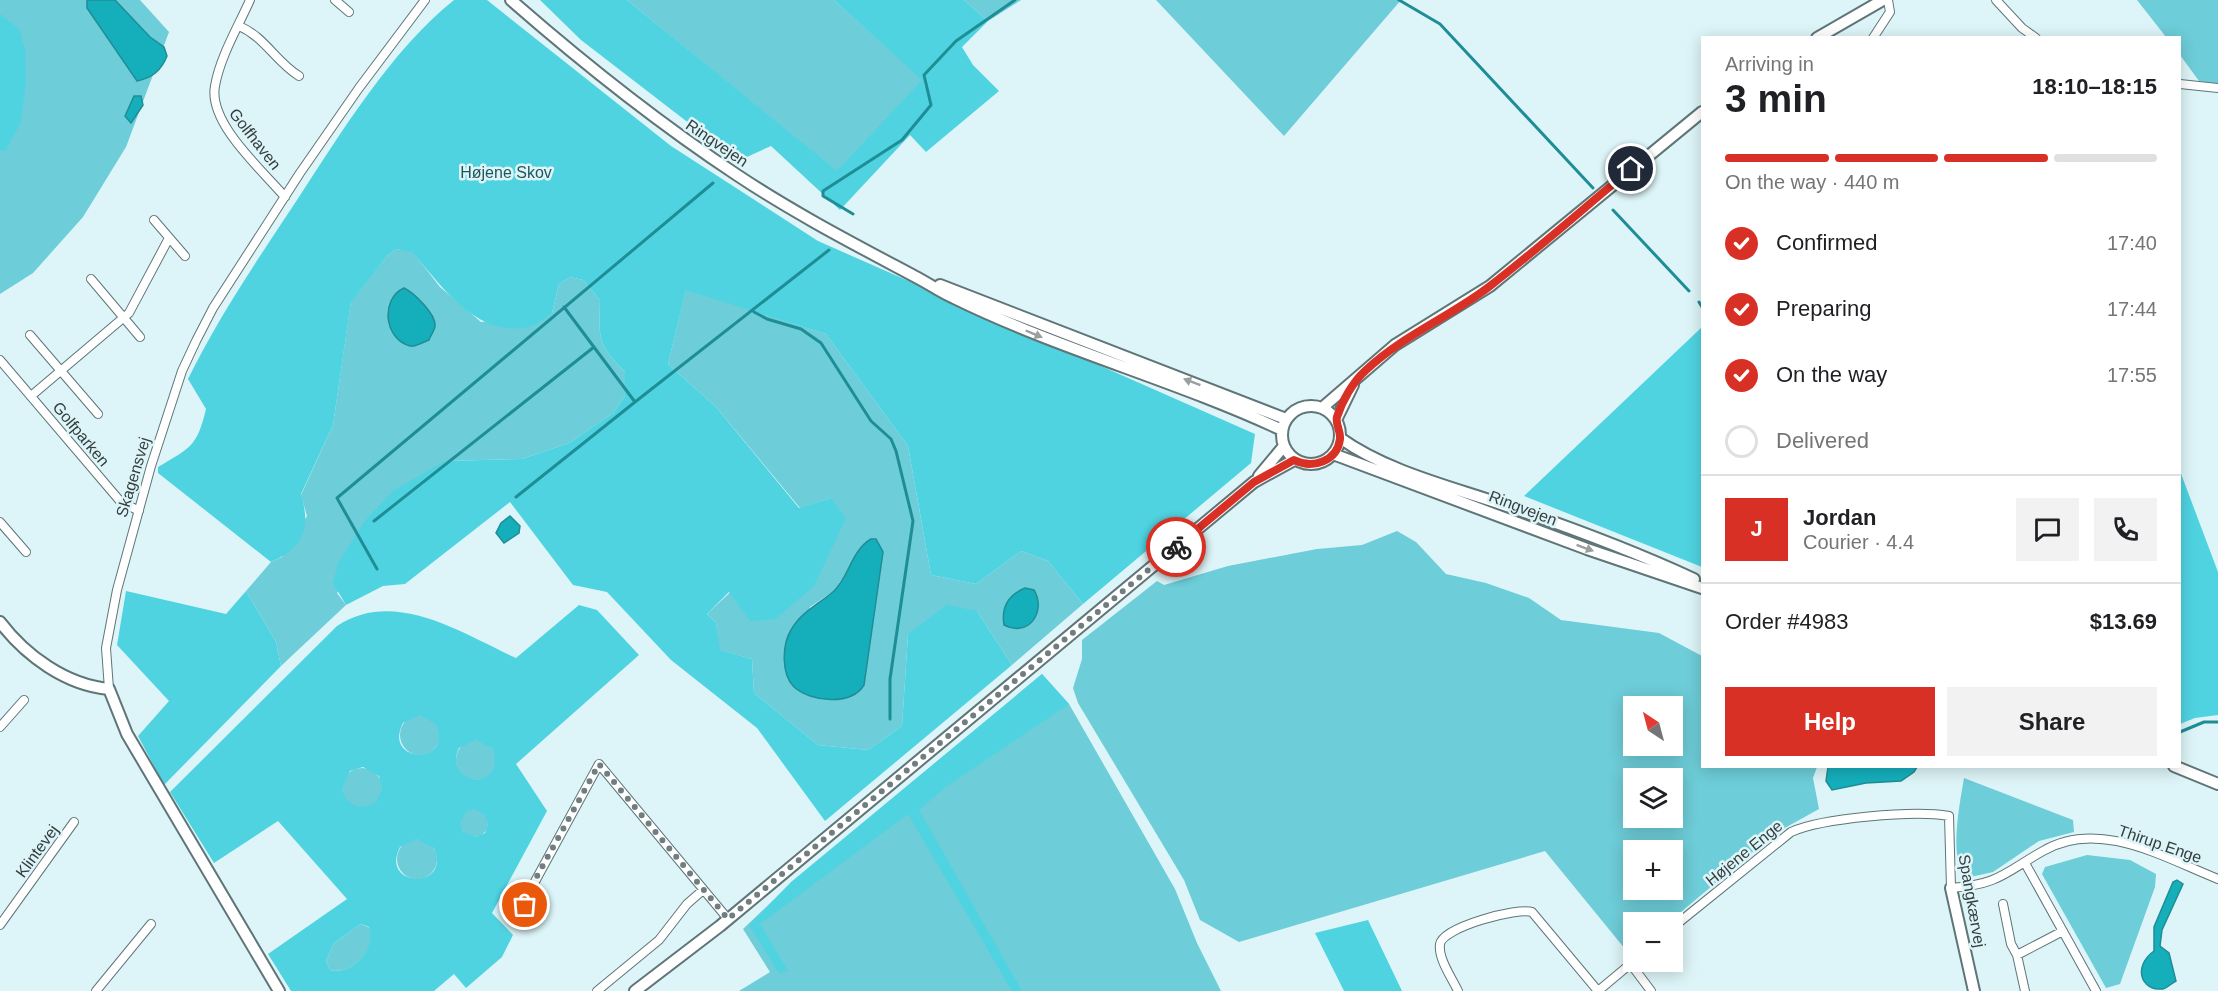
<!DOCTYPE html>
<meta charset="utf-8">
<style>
body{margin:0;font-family:Helvetica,sans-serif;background:#f2f2f2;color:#202124;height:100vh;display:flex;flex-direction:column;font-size:22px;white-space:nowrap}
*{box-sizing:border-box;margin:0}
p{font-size:20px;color:#757577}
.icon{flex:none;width:33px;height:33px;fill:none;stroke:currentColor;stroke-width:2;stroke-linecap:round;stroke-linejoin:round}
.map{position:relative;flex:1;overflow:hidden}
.details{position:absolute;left:1701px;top:36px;width:480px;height:732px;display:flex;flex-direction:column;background:#fff;border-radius:0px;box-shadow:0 3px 15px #0003}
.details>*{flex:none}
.needle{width:39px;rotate:324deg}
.buttons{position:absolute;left:1623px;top:696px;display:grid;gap:12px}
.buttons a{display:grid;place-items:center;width:60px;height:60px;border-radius:0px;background:#fff;box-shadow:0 3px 15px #0003;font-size:30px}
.pin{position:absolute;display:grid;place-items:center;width:51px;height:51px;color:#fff;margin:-26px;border:3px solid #fff;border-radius:50%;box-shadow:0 2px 6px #0007}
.courier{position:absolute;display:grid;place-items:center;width:60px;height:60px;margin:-30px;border:4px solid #d93025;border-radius:50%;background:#fff;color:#222;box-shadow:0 2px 8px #0007}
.summary em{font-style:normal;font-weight:700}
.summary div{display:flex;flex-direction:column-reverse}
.summary{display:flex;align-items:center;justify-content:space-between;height:102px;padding:0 24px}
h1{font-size:39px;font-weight:700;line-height:45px}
.bar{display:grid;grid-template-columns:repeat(4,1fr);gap:9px 6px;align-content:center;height:72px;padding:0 24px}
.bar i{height:8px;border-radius:4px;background:#e0e0e0}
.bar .selected{background:#d93025}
.bar p{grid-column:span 4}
.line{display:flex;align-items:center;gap:15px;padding:0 24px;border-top:2px solid #e0e0e0}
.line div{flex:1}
.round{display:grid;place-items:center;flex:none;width:63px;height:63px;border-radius:0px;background:#f2f2f2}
ol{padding:0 24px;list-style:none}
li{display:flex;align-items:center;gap:18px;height:66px}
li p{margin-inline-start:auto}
li .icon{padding:6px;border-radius:50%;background:#d93025;color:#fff;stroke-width:4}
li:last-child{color:#757577}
li i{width:33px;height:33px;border:3px solid #e0e0e0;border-radius:50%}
.button{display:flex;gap:12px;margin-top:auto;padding:12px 24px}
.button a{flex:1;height:69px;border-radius:0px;background:#d93025;color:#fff;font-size:24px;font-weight:700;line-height:69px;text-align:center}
.button a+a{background:#f2f2f2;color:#202124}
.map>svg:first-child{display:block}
.green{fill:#6dcdd8;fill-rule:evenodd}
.forest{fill:#4fd3e1;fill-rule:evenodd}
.water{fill:#15afbc;stroke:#1f8d96;stroke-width:1.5}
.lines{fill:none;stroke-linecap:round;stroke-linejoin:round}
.stream{stroke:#1f8d96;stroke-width:3}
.street-casing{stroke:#5f7577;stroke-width:10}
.secondary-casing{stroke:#5f7577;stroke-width:14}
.street{stroke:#fff;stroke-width:8}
.secondary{stroke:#fff;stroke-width:10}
.oneway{fill:#9a9e9f}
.done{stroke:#707e80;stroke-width:6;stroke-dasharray:0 10.8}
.route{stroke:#d93025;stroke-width:8}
.labels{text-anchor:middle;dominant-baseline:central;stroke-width:5;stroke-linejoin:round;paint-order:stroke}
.street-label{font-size:16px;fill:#353e3f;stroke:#ddf5f8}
.park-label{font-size:16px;fill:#1f575c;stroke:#ddf5f8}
</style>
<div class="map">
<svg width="2218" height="991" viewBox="0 0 2218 991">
<rect width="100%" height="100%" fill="#ddf5f8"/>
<path class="green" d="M0 0H140L169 32 126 147 83 217 33 273 0 294Z
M627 0H834L923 80 837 172Z
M964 0H1021L988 21Z
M1156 0H1401L1284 136Z
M2137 0H2218V84L2199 81 2180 55V38L2166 37Z
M396 249 412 251 440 287 481 322 552 313 559 284 570 277 583 280 600 300C599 339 597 343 625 372V396L613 413 569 443 522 459 445 461 337 593 346 605 281 666 276 642 246 591 271 562 282 557 307 516 301 495 333 425 351 301 388 255Z
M686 289 826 334 908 446 931 575 976 584 1021 551 1048 561 1083 604 1012 665 977 611 908 634 902 726 868 750 818 745 754 693 752 659 719 650 716 623 707 614 831 498 800 508 716 407 668 364ZM860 549 804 693 791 683 810 607 835 590Z
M1397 531 1416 542 1446 574 1486 583 1529 598 1561 620 1659 633 1702 656V766L1817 767 1813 778 1819 809 1774 834 1669 922H1634L1633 952 1630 955 1545 851 1239 942 1200 920 1184 880 1078 703 1073 688 1082 659V640L1157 581 1164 585 1228 566 1317 549 1362 545ZM1634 706H1672V746H1634ZM1634 778H1672V818H1634ZM1634 850H1672V890H1634Z
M1042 674 1069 704 1175 889 1197 943 1221 991H739L770 972 743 929 781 893Z
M400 735a20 20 0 1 1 40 0a20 20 0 1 1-40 0Z
M456 760a20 20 0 1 1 40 0a20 20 0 1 1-40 0Z
M342 788a20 20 0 1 1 40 0a20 20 0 1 1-40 0Z
M1964 778 2073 820 2074 832 2039 841 1993 872 1966 878C1948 858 1960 803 1964 778Z
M460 823a14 14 0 1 1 28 0a14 14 0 1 1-28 0Z
M397 859a20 20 0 1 1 40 0a20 20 0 1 1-40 0Z
M2087 855 2130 860 2156 874 2155 887 2120 984 2106 988 2042 874 2045 867Z
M361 924 370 928C377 949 352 976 330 970L326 961 334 943Z"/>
<path class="forest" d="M454 0H487L671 146 818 241 1255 434 1251 463 1083 604 1048 561 1021 551 976 584 931 575 908 446 826 334 686 290 668 364 716 407 799 508 831 498 846 518 814 586 775 619 750 621 729 592 707 614 716 623 720 650 752 659 754 693 818 745 868 750 902 726 908 634 947 605 977 611 1012 665 825 821 757 728 671 660 607 592 573 585 510 502 405 584 383 586 346 605 333 583 338 563 364 522 393 491 445 461 522 459 569 443 613 413 625 396V372C597 343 599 339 600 300L583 280 570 277 559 284 552 313C546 317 539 324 532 326 477 340 443 287 412 252L396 249 388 255 351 302 333 425 301 494C311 527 304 548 271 562L158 473V467C190 448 197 447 206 409L188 379C219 316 258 259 297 200 340 134 393 48 454 0Z
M540 0H627L837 171 922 80 834 0H964L988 21 962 47 973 65 999 91 926 152 910 135 840 210 771 146 738 161 581 40Z
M0 14 19 29 25 50 26 83 20 124 5 151 0 150Z
M1702 327V567L1524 496Z
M2180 471 2218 572V715L2195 718 2180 724Z
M126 591 226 614 246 591 276 642 281 666 164 785 138 736 169 701 117 645Z
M579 605 597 610 639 655 516 764 547 811 492 913 513 935 502 957 466 988 454 974 434 991H291L268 954 347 899 278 821 214 863 170 792 337 626C395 588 461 633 516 658ZM420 715 436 724C455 766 382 764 403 723ZM476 740 492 748C499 763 494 776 478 780 460 779 451 764 459 748ZM363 767 379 776 382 789 376 802C361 812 345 806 342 788L350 771ZM474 809 485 815 488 824 485 833 476 837 463 832 460 823 466 812ZM417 839 434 848C452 890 379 888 400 847ZM361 924 369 927C377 949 352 976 330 970L326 961 334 943Z
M1042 674 1069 704 947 786 919 810 1022 991H1012L908 814 760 924 788 971 779 973 749 925 791 882Z
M1368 920 1402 991H1344L1315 933Z"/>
<path class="water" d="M87 0H115L150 37 164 47 167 56C161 71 152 78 137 81L87 8Z
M134 96H141L143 105 131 123 125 116Z
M404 288C414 293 436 314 435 326 435 330 430 336 429 340 423 342 416 347 410 346 384 339 380 299 404 288Z
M510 516 520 526 519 533 504 543 496 533 501 523Z
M871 539H876L883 552 864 685C851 706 811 702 794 687 781 674 782 645 791 630 801 612 819 604 834 591 849 576 852 550 871 539Z
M1025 588 1034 590C1047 612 1028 638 1004 625 1001 607 1008 595 1025 588Z
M1828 767 1917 766V767L1914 772 1901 781 1866 783 1832 790 1826 781Z
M2177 880 2183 884 2162 930 2160 946 2169 953 2176 981C2172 983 2167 988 2163 989 2140 991 2133 966 2154 951V927L2173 882Z"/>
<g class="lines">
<path class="stream" d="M1399 0 1440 24 1593 188
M1613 210 1689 291
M853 214 823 196V191L902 140 931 105 924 75 956 41 1015 0
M1699 302 1702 307
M564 307 635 402 829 250
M754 312 767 319 801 329 821 343 871 421 891 439 896 451 913 521 890 679V719
M516 497 635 402
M374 521 594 347
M377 569 337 498 713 183
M2180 732 2204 722H2218"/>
<g class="street-casing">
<path id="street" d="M250 0C238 27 220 57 215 86 208 123 262 170 285 197
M335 0 349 12
M1996 0 2022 28 2036 38
M239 26C265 37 276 62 299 76
M1873 38 1890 12 1888 0
M2180 84 2218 88
M154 220 185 256
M91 279 140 337
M30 335 98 414
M0 360 120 501 139 511
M31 396 129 313 169 238
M0 522 26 552
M109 689 106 648 117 590 151 466 182 371 196 341 213 308 300 173 359 88 425 0
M0 727 24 700
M2025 863 2096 991
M2003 904 2011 944 2017 955
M534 914 525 905 526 898 599 764 728 919
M0 925 74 822
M1672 928 1791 832C1822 818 1914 810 1949 816L1951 888C2000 884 2004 873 2043 851 2099 818 2165 858 2218 879
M1630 963 1651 991
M96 991 151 924
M597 991 659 940 687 904 703 890
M1458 991C1452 978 1438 959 1440 944 1443 927 1518 907 1532 912L1598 991
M1598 991 1634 961
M2025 991 2017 955 2063 931"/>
</g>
<g class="secondary-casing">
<path id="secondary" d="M511 0C583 63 657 122 737 175 794 213 854 244 914 276 928 283 940 292 954 298 1060 350 1175 380 1282 430
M1817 38 1883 0
M940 285 1286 419
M1282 435a29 29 0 1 1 58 0a29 29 0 1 1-58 0Z
M1322 408 1395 345 1490 286 1702 112
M1336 420 1353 385
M1340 438C1386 471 1448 486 1501 504 1567 526 1631 550 1694 579
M1333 454 1587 549 1702 588
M1259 476 1284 446
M0 622C26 656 66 685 109 689L127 734 279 991
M2174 766 2218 784
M1951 888 1974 991
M635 991 720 926 1254 482 1294 460"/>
</g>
<use href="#street" class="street"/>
<use href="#secondary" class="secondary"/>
</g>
<defs><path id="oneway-solid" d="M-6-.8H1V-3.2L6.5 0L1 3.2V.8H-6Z" transform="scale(1.5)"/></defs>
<g class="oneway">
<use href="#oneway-solid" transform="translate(1034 334) rotate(23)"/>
<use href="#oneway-solid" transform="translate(1192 382) rotate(-159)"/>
<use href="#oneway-solid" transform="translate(1585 548) rotate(20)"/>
</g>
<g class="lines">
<path class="done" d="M525 905V898L599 764 728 919 1176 547"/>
<path class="route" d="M1176 547 1254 482 1294 460C1312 469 1337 462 1340 439 1341 432 1335 423 1337 417 1342 401 1353 382 1365 371 1403 335 1450 317 1490 286 1538 249 1584 208 1631 169"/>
</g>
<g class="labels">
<g class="street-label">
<text transform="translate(255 139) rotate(52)">Golfhaven</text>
<text transform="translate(717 143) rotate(34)">Ringvejen</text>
<text transform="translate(81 434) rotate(50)">Golfparken</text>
<text transform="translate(133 477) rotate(-73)">Skagensvej</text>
<text transform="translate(1523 508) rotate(21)">Ringvejen</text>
<text transform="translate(2160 844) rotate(19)">Thirup Enge</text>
<text transform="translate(37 851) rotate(-54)">Klintevej</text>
<text transform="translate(1744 853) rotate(-39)">Højene Enge</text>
<text transform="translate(1972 901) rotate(80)">Spangkærvej</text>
</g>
<g class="park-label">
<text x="506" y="172">Højene Skov</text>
</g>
</g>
</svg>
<div class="buttons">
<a><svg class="needle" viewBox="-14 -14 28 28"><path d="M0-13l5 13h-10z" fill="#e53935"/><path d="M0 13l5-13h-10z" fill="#757577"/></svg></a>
<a><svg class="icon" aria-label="layers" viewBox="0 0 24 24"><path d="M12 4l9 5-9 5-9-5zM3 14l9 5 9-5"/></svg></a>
<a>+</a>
<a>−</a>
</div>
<div class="pin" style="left:525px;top:905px;background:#ea580c"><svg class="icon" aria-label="bag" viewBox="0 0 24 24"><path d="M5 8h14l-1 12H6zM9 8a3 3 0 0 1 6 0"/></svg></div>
<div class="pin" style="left:1631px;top:169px;background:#1f2937"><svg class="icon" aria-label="home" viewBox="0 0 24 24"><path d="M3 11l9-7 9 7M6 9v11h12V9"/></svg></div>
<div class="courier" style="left:1176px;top:547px"><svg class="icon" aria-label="bike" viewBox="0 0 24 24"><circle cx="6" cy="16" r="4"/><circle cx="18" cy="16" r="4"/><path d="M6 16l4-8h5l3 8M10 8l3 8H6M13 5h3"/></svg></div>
<section class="details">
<div class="summary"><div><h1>3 min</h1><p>Arriving in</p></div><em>18:10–18:15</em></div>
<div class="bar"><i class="selected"></i><i class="selected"></i><i class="selected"></i><i></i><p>On the way · 440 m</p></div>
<ol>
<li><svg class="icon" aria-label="check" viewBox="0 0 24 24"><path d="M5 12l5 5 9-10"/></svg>Confirmed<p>17:40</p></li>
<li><svg class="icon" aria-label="check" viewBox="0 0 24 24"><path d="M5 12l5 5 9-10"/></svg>Preparing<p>17:44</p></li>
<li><svg class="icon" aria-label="check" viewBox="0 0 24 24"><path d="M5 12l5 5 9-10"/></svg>On the way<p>17:55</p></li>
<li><i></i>Delivered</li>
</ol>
<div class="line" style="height:108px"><b class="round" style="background:#d93025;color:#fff">J</b><div><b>Jordan</b><p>Courier · 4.4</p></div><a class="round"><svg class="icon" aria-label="chat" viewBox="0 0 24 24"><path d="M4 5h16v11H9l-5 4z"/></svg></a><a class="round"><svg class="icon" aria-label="phone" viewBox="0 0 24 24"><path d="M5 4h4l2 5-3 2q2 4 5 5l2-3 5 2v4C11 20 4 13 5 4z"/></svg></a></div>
<div class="line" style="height:78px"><div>Order #4983</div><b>$13.69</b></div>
<div class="button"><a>Help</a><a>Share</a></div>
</section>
</div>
